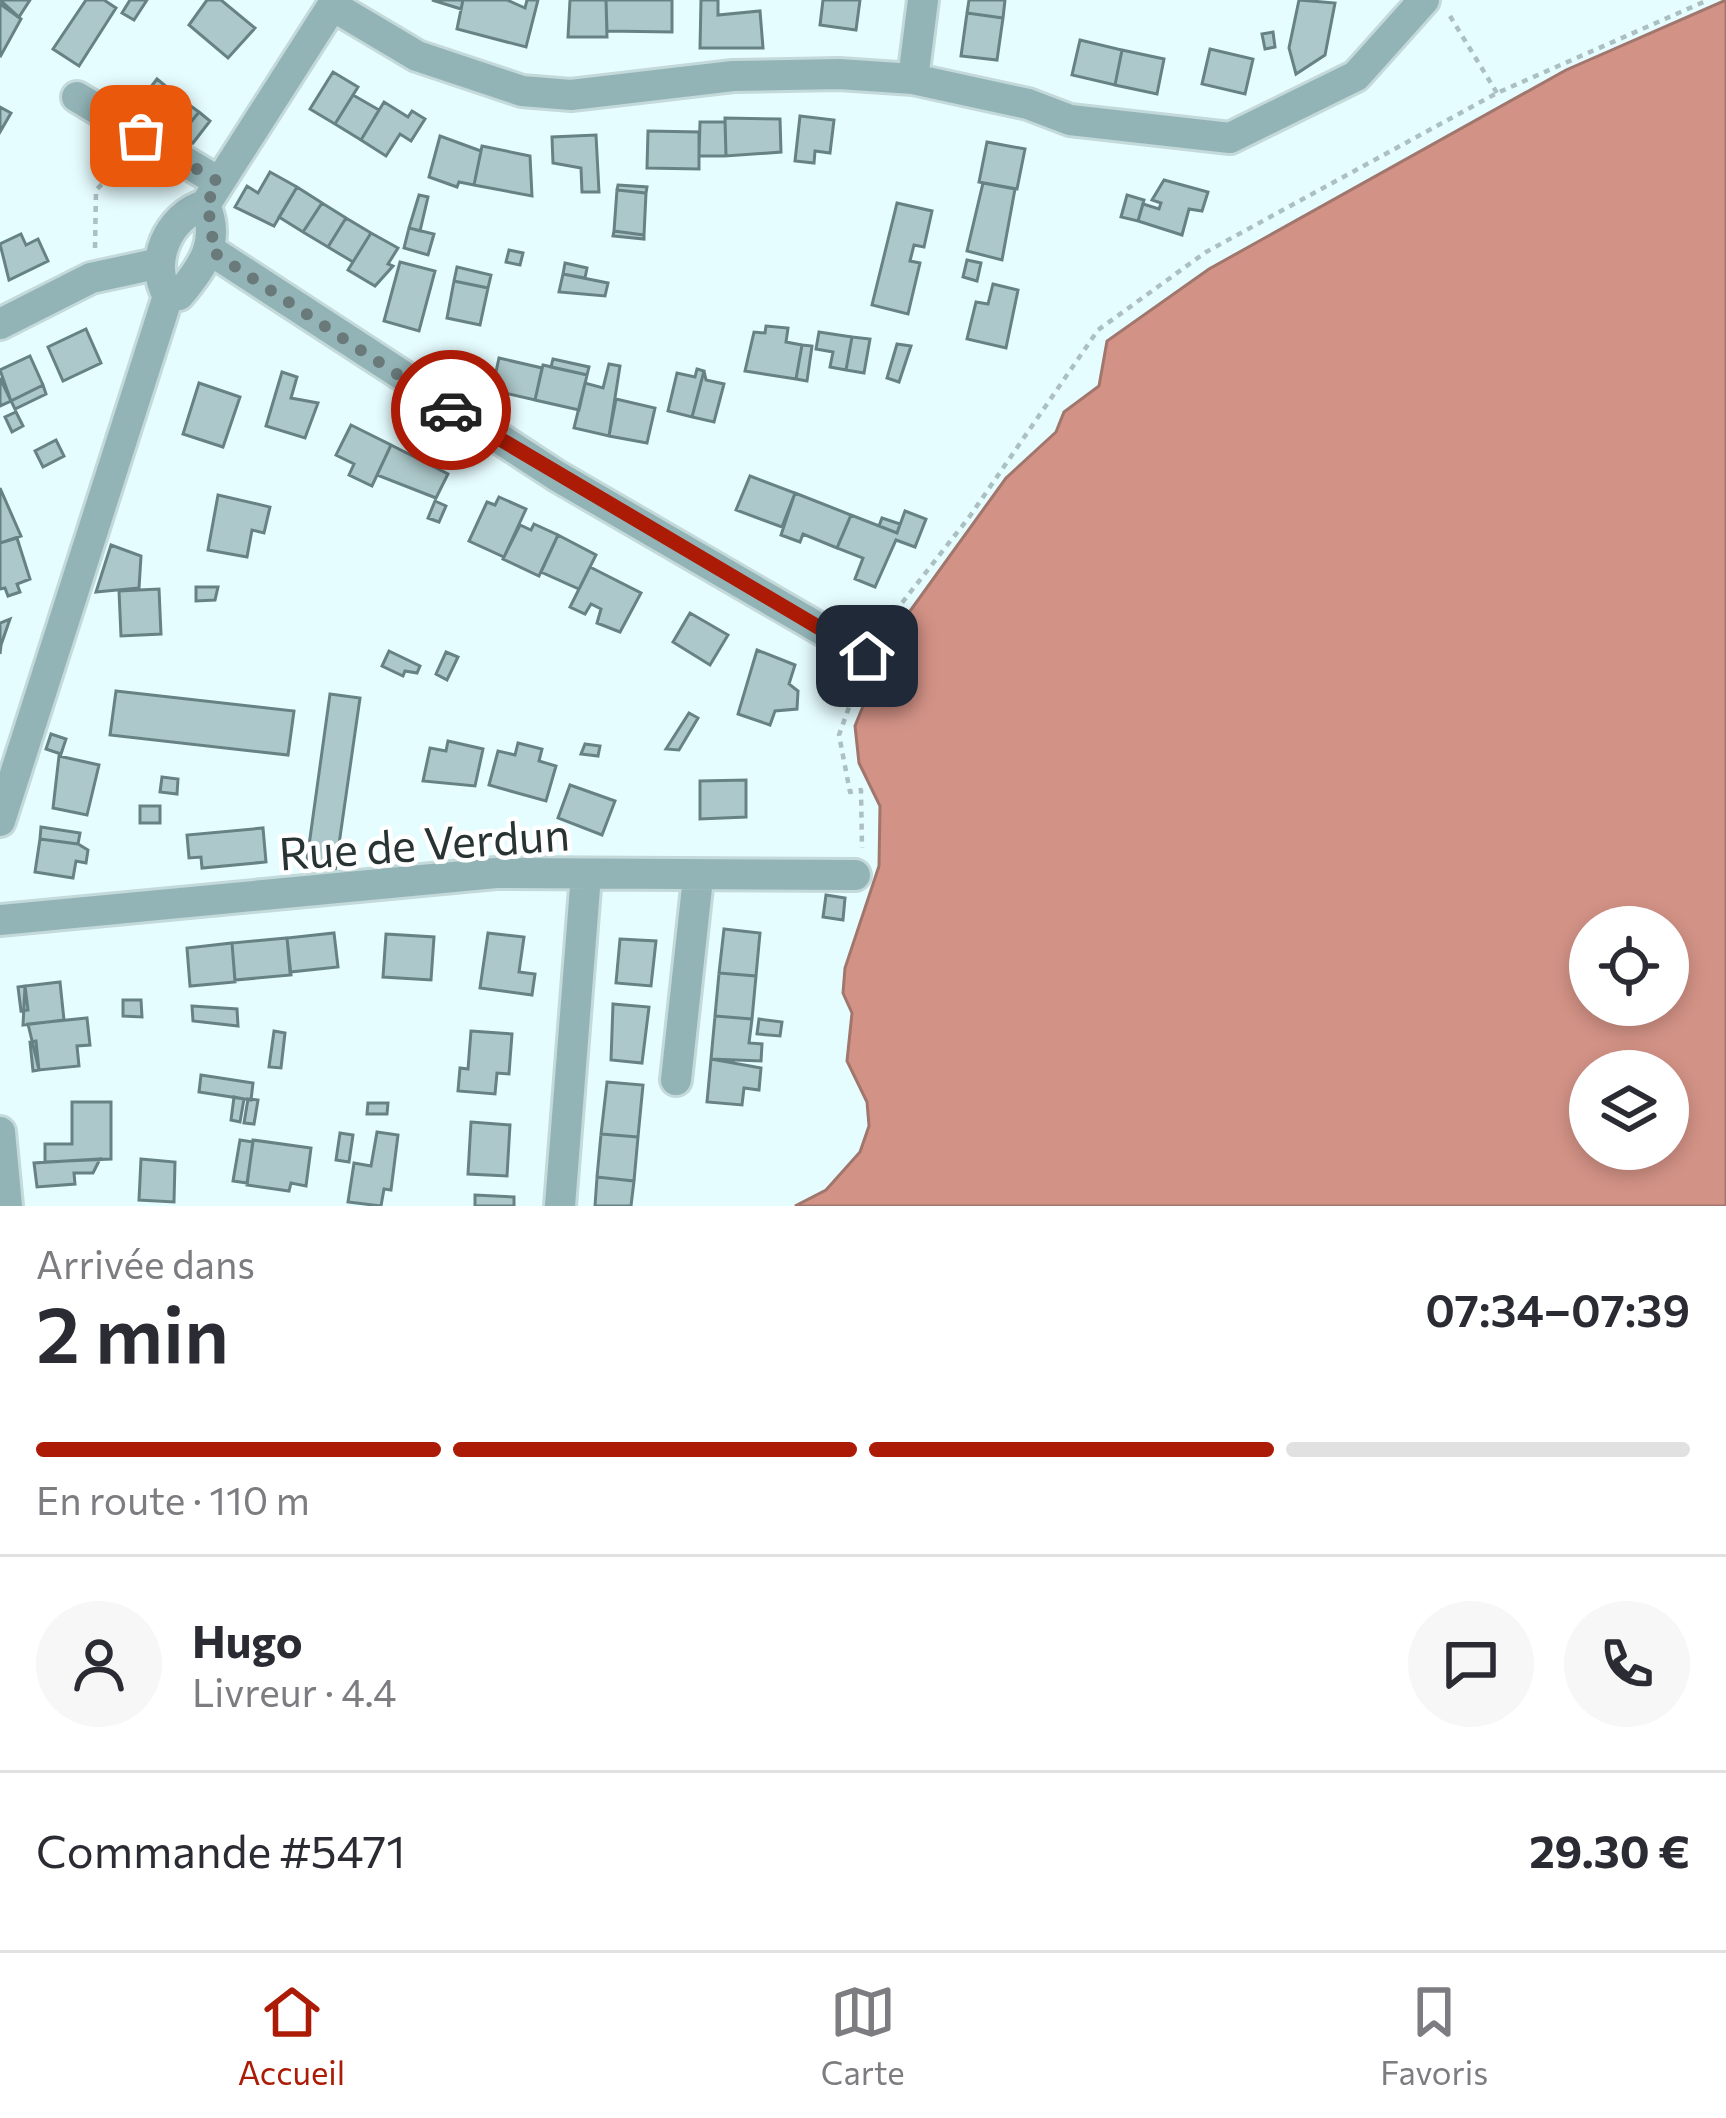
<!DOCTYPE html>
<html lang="fr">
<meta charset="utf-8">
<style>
body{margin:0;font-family:Commissioner,sans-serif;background:#f7f7f7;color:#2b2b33;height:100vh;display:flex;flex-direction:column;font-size:45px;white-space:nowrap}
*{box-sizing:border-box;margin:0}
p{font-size:39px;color:#7c7c81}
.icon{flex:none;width:66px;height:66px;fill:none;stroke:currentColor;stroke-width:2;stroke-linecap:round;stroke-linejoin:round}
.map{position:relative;height:1206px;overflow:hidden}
.details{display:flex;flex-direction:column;background:#fff;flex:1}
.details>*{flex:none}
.fabs{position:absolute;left:1569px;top:906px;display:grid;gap:24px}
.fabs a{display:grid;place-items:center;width:120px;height:120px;border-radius:50%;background:#fff;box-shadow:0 6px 18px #0003;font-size:60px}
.pin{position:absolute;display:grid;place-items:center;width:102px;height:102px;color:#fff;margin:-51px;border-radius:24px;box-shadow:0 6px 18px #0006}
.courier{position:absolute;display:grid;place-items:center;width:120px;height:120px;margin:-60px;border:9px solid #ab1b05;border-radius:50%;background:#fff;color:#222;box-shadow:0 3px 15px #0007}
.head em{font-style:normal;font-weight:600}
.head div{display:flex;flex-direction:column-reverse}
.head{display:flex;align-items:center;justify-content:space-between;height:204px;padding:0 36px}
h1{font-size:78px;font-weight:600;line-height:90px}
.bar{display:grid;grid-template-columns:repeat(4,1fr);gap:18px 12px;align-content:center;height:144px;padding:0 36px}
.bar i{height:15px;border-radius:9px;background:#e1e1e2}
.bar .active{background:#ab1b05}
.bar p{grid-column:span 4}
.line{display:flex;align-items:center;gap:30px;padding:0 36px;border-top:3px solid #e1e1e2}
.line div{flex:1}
.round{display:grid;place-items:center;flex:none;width:126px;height:126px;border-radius:63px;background:#f7f7f7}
.dock{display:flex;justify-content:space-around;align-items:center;height:168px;border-top:3px solid #e1e1e2;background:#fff;font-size:33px;color:#7c7c81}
.dock a{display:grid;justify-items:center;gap:6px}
.dock .active{color:#ab1b05}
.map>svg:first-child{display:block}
.water{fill:#d39286;stroke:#a0766d;stroke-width:3;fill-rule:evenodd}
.building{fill:#acc8ca;stroke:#678284;stroke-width:3}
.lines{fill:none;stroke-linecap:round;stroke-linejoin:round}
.minor-casing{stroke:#c4d9da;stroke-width:36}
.path{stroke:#acbfc1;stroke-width:4.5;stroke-dasharray:6 6;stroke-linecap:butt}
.minor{stroke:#93b4b7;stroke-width:30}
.done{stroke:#6a7a7b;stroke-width:12;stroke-dasharray:0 21.6}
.route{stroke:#ab1b05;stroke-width:15}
.labels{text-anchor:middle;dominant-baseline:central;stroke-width:9;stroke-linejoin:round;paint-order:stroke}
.street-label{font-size:45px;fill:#283334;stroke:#fff}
</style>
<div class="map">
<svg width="1726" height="1206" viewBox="0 0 1726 1206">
<rect width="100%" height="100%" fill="#e6fdff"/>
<path class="water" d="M1726 0V1206H795L826 1190 860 1152 869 1126 867 1102 847 1061 852 1013 843 993 845 968 879 866 880 806 859 763 855 726 876 674 874 661 1006 478 1056 432 1064 412 1099 386 1107 341 1209 269 1566 70ZM1590 927H1668V1005H1590ZM1590 1071H1668V1149H1590Z"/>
<path class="building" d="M0 0H30L19 17Z
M86 0H104L116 8 79 66 53 49Z
M130 0H147L134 20 122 13Z
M207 0H221L255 28 228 58 189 25Z
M432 0H463L461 9Z
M463 0H507L525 8 527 0H538L526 47 457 29Z
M570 0H606L607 37H568Z
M606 0H672V32L607 31Z
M701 0H718V15L760 11 763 48H700Z
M823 0H860L856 30 820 25Z
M969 0H1005L1003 18 967 13Z
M1299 0 1335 3 1325 55 1296 74 1289 48Z
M0 4 21 19 0 57Z
M967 13 1003 18 997 60 961 56Z
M1273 32 1275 47 1265 49 1262 34Z
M1080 40 1122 50 1115 85 1072 75Z
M1210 49 1253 59 1245 94 1202 84Z
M1122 50 1164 59 1157 94 1115 85Z
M333 72 358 87 335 124 310 109Z
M157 79 168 88 151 108 141 100Z
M168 88 178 95 161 116 151 108Z
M178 95 188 104 172 125 161 116Z
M353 95 379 110 361 140 335 124Z
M384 102 408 117 412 111 425 119 411 141 400 134 386 156 361 140Z
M188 104 199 112 182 133 172 125Z
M0 107 11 113 0 132Z
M199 112 210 121 193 143 182 133Z
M800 116 834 120 830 153 815 151 814 163 795 161Z
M725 118 780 119 781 152 726 156Z
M700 122H725L726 156H699Z
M648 131 699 132V169L647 168Z
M596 135 599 192H582L581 168 553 163 552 137Z
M440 136 481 151 474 185 459 182 457 187 429 177Z
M987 142 1025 149 1017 189 979 182Z
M482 146 530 156 532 196 474 185Z
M270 172 297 187 274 226 235 207 247 186 258 193Z
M1164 180 1208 192 1202 211 1189 209 1182 235 1138 221 1143 204 1159 209 1161 203 1152 200Z
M983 183 1015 189 1002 260 967 251Z
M618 185 647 187 646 193 617 190Z
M297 187 322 203 303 232 279 217Z
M617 190 646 193 644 235 614 231Z
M419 195 428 197 420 231 409 228Z
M1127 195 1144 200 1138 221 1121 217Z
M322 203 346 218 328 247 303 232Z
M897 203 932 211 924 247 914 245 910 261 920 263 908 314 872 305Z
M346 218 371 233 353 262 328 247Z
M409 228 434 234 428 255 404 248Z
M614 231 644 235V239L613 236Z
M371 233 398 248 388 264 393 266 375 286 348 270Z
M21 234 26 245 38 239 48 261 9 280 0 244Z
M509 250 523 253 520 265 506 262Z
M967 260 981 263 977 281 963 277Z
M400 262 435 271 419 331 384 321Z
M565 263 587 268 585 278 563 274Z
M457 267 491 275 488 288 454 281Z
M563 274 608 283 605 296 559 292Z
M454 281 488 288 480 325 447 318Z
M993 284 1018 290 1006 348 967 339 976 302 988 304Z
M766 326 788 328 786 342 802 345 796 379 745 371 754 332 765 333Z
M86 329 101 363 63 381 48 347Z
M819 332 852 337 846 370 830 367 833 352 816 349Z
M852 337 870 339 864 373 846 370Z
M897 344 911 346 899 382 887 378Z
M802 345 812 346 807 381 796 379Z
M30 356 43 385 11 401 0 370Z
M499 358 542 368 535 400 492 390Z
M553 359 589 367 587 375 551 367Z
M609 364 620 366 609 436 574 428 585 383 603 388Z
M543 365 587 375 579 410 535 400Z
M697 369 704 371 692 417 668 411 677 373 695 377Z
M704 371 706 380 724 384 714 422 692 417Z
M282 372 297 377 291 398 318 403 305 438 266 426Z
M0 378 11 401 0 406Z
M199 383 240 397 223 447 183 434Z
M43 385 46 394 15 409 11 401Z
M616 399 655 408 647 443 609 436Z
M16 412 23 426 12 432 5 417Z
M351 425 391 445 372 486 349 475 354 464 336 455Z
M56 440 64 456 43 467 35 451Z
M391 445 448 474 436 498 377 475Z
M750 476 795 493 782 527 736 510Z
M0 488 21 536 0 543Z
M795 493 851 515 837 548 803 534 800 542 781 535Z
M218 495 270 507 264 533 252 530 247 557 208 550Z
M499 497 526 509 504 557 469 541 487 502 495 505Z
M435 501 446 506 439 522 428 518Z
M905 511 926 519 915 547 896 540 875 587 855 579 863 558 837 548 851 515 897 533Z
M882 518 900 524 897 533 879 526Z
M534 524 558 535 539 576 503 559 520 525 531 530Z
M558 535 596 555 579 589 541 572Z
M17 538 30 579 17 584 20 592 8 596 5 588 0 589V543Z
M111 545 141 556 139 588 96 592Z
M590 567 641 593 620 632 597 623 601 609 591 604 585 614 570 607Z
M196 587H218L215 600 196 601Z
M159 589 161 634 121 636 119 591Z
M690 613 728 635 710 665 673 642Z
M10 619 1 645 0 654V623Z
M757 650 795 665 789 684 798 691 797 709 775 711 770 725 738 714Z
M389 651 420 666 417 673 405 671 403 676 382 666Z
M446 652 458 657 447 680 436 674Z
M116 691 294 711 288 755 110 735Z
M330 694 360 698 335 872 306 867Z
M689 713 698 718 679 750 666 749Z
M51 734 66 739 61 754 46 749Z
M448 741 483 749 475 786 423 781 430 748 446 751Z
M518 743 542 749 539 761 556 766 546 801 489 785 498 751 515 755Z
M585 744 600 746 598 756 581 754Z
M59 756 99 765 87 815 53 808Z
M162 777 178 779 177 794 160 792Z
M746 780V817L700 819V781Z
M570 785 615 801 602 835 558 818Z
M140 806H160V823H140Z
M41 827 80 833 78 844 40 839Z
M263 828 266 862 202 868 201 857 189 858 187 835Z
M40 839 78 844 88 850 86 863 76 861 73 878 35 872Z
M826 895 845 898 843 920 823 917Z
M724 929 760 933 756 976 719 973Z
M334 933 338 967 290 972 287 938Z
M488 933 524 937 519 972 535 974 532 995 480 988Z
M386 934 434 937 431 980 383 977Z
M287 938 291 975 235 980 232 943Z
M620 939 656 941 651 986 616 983Z
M232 943 235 982 190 986 187 948Z
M719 973 756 976 752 1019 715 1016Z
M60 982 64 1020 23 1025 25 986Z
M25 986 28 1010 21 1011 18 987Z
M123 1000H141L142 1017 123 1016Z
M613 1004 649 1007 642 1063 611 1060Z
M192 1006 237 1009 238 1026 193 1021Z
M715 1016 752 1019 749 1043 762 1044 761 1061 711 1059Z
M87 1018 90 1045 77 1046 79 1066 39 1070 28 1024Z
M759 1019 782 1022 780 1036 757 1034Z
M274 1031 285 1033 281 1068 269 1067Z
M471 1031 512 1034 509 1074 497 1073 495 1094 458 1091 460 1068 468 1069Z
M36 1041 39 1070 33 1071 30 1042Z
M711 1059 761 1068 759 1090 744 1088 742 1105 707 1102Z
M201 1075 253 1083 251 1100 199 1092Z
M607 1082 643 1085 638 1137 601 1134Z
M234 1097 244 1099 240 1122 231 1120Z
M248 1099 258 1100 254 1124 244 1123Z
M72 1102H111V1159L45 1162V1144H72Z
M368 1103H388L387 1114H367Z
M471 1122 510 1125 507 1176 468 1174Z
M377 1132 398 1135 391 1190 384 1189 381 1206 348 1202 354 1163 371 1166Z
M340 1133 353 1135 349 1162 336 1160Z
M601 1134 638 1137 634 1181 597 1177Z
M240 1140 253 1142 247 1183 233 1181Z
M253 1140 311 1148 306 1186 291 1183 289 1191 247 1185Z
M100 1159 93 1173H74L75 1184 37 1187 34 1163Z
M141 1159 175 1162 174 1202 139 1200Z
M597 1177 634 1181 631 1206H595Z
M475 1195 514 1197V1206H475Z"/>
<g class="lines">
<g class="minor-casing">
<path id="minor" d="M333 6 417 56 522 91 571 95 733 76 839 74 913 79 1028 104 1070 120 1230 138 1356 76 1424 0
M913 79 923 0
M77 97 219 182
M205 205C221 241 203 267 179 295L168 296C148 262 168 216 205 205L336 0
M210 250 557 476 867 656
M0 324 91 278 160 263
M0 821 168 296
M0 920 496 873 855 875
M676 1080 698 878
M0 1132 7 1206
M560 1206 586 875"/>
</g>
<path class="path" d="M1450 16 1497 93
M95 248 96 190 111 175 137 169
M880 631 970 516 1098 330 1206 252 1497 93 1708 0
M857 685 839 735 850 792 861 790 862 848"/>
<use href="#minor" class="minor"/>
</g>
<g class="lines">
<path class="done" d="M141 136 219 182 205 206 214 227 210 250 451 410"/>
<path class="route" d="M451 410 867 656"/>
</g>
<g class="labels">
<g class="street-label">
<text transform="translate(424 842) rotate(-4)">Rue de Verdun</text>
</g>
</g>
</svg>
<div class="fabs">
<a><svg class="icon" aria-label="locate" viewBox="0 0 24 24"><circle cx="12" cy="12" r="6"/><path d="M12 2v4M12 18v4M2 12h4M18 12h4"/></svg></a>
<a><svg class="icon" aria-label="layers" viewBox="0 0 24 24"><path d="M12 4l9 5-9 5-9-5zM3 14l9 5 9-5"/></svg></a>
</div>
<div class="pin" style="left:141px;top:136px;background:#ea580c"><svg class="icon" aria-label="bag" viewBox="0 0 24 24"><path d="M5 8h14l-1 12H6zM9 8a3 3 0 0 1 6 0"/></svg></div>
<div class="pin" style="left:867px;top:656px;background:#1f2937"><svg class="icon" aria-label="home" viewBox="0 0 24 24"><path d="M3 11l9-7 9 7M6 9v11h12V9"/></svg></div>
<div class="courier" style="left:451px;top:410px"><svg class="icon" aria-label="car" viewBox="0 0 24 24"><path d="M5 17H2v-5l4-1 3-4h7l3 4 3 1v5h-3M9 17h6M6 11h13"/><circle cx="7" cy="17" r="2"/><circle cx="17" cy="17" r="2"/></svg></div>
</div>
<section class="details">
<div class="head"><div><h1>2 min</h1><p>Arrivée dans</p></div><em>07:34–07:39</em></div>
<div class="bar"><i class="active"></i><i class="active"></i><i class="active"></i><i></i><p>En route · 110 m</p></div>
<div class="line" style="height:216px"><a class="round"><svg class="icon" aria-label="person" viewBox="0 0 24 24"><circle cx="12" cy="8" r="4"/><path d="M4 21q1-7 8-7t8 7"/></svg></a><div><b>Hugo</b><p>Livreur · 4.4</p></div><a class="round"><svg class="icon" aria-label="chat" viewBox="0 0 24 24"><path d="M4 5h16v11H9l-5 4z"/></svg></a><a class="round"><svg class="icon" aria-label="phone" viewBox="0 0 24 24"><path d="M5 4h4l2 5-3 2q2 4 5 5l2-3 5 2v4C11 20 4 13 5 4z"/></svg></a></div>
<div class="line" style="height:156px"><div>Commande #5471</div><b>29.30 €</b></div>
</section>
<nav class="dock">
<a class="active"><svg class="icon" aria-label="home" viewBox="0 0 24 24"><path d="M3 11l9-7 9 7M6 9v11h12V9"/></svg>Accueil</a>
<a><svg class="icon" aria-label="map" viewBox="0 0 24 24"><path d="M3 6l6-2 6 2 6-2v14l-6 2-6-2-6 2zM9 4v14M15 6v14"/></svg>Carte</a>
<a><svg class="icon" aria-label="saved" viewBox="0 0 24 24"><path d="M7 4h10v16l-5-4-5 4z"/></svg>Favoris</a>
</nav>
